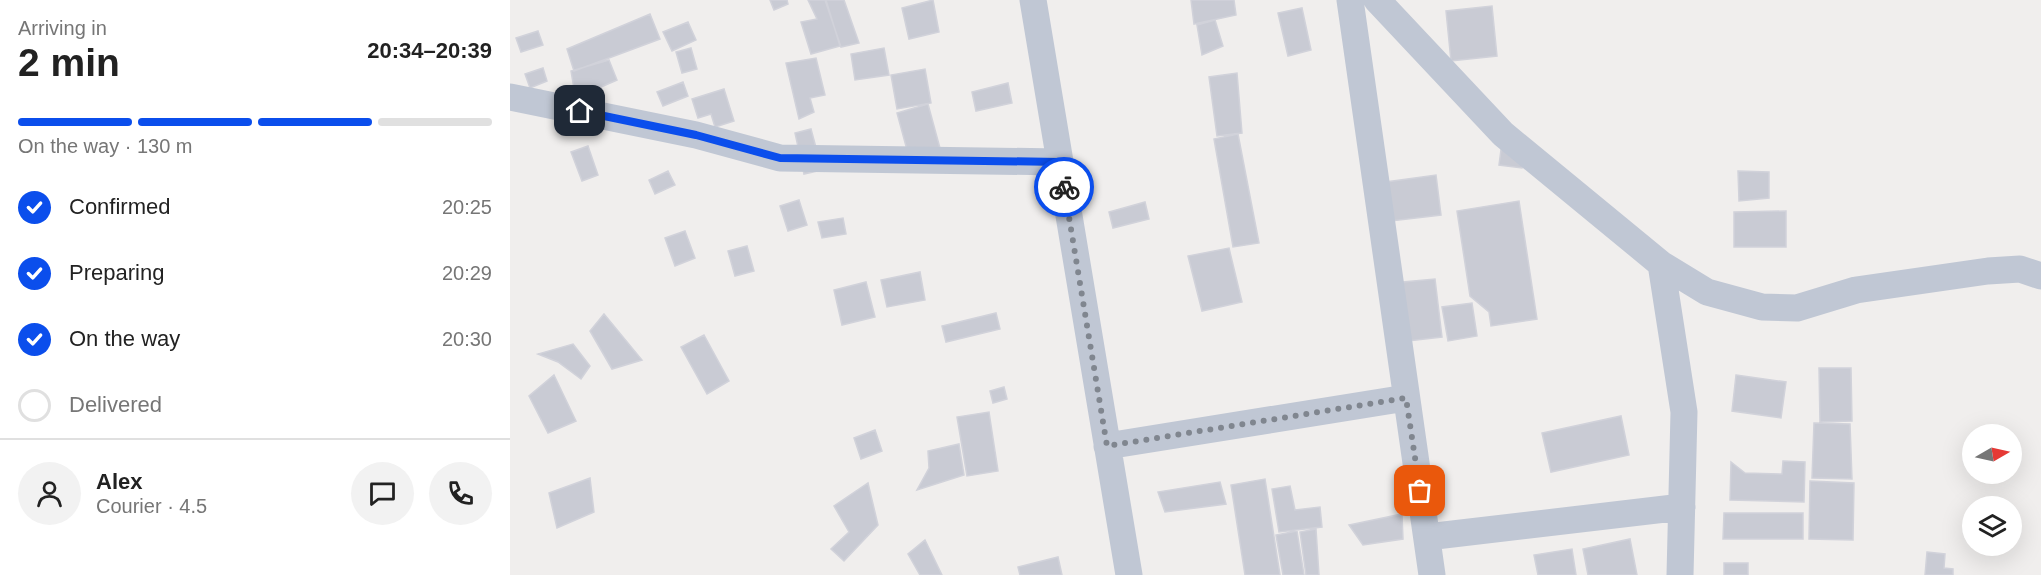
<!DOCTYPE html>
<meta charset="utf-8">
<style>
body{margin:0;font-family:Helvetica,sans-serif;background:#f2f2f2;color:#222;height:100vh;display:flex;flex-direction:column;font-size:22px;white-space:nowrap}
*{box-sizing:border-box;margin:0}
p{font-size:20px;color:#767676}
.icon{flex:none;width:33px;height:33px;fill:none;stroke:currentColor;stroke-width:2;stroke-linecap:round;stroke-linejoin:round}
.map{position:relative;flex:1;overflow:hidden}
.panel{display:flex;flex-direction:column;background:#fff;width:510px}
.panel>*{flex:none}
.needle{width:39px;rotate:81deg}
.tools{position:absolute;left:1452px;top:424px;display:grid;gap:12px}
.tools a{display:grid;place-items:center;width:60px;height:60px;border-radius:50%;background:#fff;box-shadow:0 6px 24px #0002;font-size:30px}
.pin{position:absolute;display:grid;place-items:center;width:51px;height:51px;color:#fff;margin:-26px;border-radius:12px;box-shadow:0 3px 9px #0006}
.courier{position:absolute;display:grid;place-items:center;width:60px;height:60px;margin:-30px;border:4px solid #0b4eec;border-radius:50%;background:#fff;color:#222;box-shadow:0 2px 8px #0007}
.summary em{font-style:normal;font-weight:700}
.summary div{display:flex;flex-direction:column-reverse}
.summary{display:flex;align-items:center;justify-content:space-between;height:102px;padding:0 18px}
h1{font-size:39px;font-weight:700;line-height:45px}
.bar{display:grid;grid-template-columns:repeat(4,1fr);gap:9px 6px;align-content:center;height:72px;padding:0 18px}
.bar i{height:8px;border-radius:4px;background:#e0e0e0}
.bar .current{background:#0b4eec}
.bar p{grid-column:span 4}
.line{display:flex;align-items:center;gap:15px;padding:0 18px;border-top:2px solid #e0e0e0}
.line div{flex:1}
.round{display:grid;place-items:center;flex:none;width:63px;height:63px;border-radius:32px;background:#f2f2f2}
ol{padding:0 18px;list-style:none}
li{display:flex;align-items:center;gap:18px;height:66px}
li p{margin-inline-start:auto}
li .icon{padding:6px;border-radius:50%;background:#0b4eec;color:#fff;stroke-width:4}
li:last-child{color:#767676}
li i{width:33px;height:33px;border:3px solid #e0e0e0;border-radius:50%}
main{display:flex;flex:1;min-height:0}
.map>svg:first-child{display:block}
.building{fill:#c9cbd4;stroke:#d1d2da;stroke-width:1.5}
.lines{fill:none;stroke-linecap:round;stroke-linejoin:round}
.minor{stroke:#c0c7d4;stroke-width:27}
.done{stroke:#80868f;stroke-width:6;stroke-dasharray:0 10.8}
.route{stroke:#0b4eec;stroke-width:8}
</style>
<main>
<section class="panel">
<div class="summary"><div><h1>2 min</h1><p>Arriving in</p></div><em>20:34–20:39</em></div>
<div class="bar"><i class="current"></i><i class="current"></i><i class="current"></i><i></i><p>On the way · 130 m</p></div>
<ol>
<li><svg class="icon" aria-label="check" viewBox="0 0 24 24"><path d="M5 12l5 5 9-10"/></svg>Confirmed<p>20:25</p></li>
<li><svg class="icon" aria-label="check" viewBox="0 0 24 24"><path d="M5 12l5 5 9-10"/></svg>Preparing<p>20:29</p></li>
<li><svg class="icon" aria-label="check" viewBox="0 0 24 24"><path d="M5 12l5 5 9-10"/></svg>On the way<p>20:30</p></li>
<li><i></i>Delivered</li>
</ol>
<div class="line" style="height:108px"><a class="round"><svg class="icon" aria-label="person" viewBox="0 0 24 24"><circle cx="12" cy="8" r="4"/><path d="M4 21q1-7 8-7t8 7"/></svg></a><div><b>Alex</b><p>Courier · 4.5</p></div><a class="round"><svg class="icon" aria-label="chat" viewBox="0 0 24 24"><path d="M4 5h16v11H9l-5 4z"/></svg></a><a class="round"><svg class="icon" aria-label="phone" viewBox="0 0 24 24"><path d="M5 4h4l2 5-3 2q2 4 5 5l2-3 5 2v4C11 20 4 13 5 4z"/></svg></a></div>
</section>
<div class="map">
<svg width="1531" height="575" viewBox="0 0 1531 575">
<rect width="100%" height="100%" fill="#f0eeed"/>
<path class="building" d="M260 0H277L278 4 264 10Z
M298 0H316L330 46 301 54 291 22 307 19Z
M315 0H334L349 43 331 47Z
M423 0 429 32 399 39 392 8Z
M681 0H724L726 15 684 24Z
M982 6 987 56 941 61 936 11Z
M792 8 801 50 778 56 768 13Z
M140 14 150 39 64 71 57 49Z
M705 20 713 46 692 55 687 25Z
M178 22 186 40 162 51 153 32Z
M28 31 33 45 11 52 6 38Z
M181 48 187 69 172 73 166 52Z
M374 48 379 75 345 80 341 54Z
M306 58 315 95 300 98 304 112 289 119 276 63Z
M99 60 107 80 91 87 94 97 67 106 61 71Z
M33 68 37 81 20 88 15 74Z
M415 69 421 103 387 109 381 75Z
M727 73 732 133 707 136 699 77Z
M173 82 178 96 153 106 147 92Z
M498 83 502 103 466 111 462 92Z
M214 89 224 121 205 127 201 114 188 118 182 99Z
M418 104 434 163 403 172 387 113Z
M301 129 312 170 294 174 285 133Z
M728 134 749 243 723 247 704 139Z
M992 142 1013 157 1012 168 989 165Z
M78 146 88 175 72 181 61 152Z
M158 171 165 185 145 194 139 180Z
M1228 171 1259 172V198L1229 201Z
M926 175 931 215 881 221 876 182Z
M289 200 297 225 278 231 270 206Z
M1009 201 1027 319 981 326 979 312 960 296 947 211Z
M635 202 639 219 603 228 599 212Z
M1276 211V247H1224V212Z
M333 218 336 234 312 238 308 222Z
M175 231 185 258 165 266 155 238Z
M237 246 244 271 225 276 218 251Z
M719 248 732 302 692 311 678 256Z
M410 272 415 300 377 307 371 280Z
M925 279 932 337 898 341 893 282Z
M356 282 365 317 332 325 324 290Z
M962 303 967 336 938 341 932 307Z
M486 313 490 329 436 342 432 326Z
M94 314 132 360 102 369 80 331Z
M194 335 219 381 197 394 171 347Z
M63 344 80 366 71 379 48 362 28 354Z
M1309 368H1341L1342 421 1310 422Z
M44 375 66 421 38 433 19 396Z
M1226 375 1276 382 1271 418 1222 411Z
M494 387 497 399 483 403 480 391Z
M479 412 488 471 457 476 447 417Z
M1111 416 1119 455 1041 472 1032 433Z
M1304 423 1340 424 1342 479 1302 478Z
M365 430 372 451 351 459 344 438Z
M449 444 454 475 407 490 419 468 418 451Z
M1273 461 1295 462 1294 502 1220 500 1221 462 1235 473 1272 474Z
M80 478 84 512 47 528 39 493Z
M755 479 770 575H735L721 485Z
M1300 481 1344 483 1343 540 1299 539Z
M710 482 716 504 655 512 648 492Z
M358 483 368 525 334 561 321 549 339 532 324 506Z
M780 486 785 510 810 507 812 527 769 532 762 489Z
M1214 513H1293V539H1213Z
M892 514 893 539 853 545 839 525Z
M806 529 809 575H796L790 532Z
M787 531 794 575H773L766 535Z
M1120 539 1127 575H1078L1073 549Z
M415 540 432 575H410L398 554Z
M1062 549 1066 575H1028L1024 555Z
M1417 552 1435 554 1434 568 1443 569V575H1415Z
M548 557 552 575H510L508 567Z
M1214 563H1238V575H1214Z"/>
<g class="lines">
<path class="minor" d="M523 0 619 575
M840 0 922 575
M867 0 993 134 1151 264 1197 292 1252 307 1287 308 1346 290 1478 271 1510 269 1531 276
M0 97 186 135 270 158 550 162
M1151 264 1174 412 1170 575
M597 446 896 398
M917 537 1172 507"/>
</g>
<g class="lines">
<path class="done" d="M554 187 597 446 896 398 910 491"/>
<path class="route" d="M70 111 186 135 270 158 550 162 554 187"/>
</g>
</svg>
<div class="tools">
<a><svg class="needle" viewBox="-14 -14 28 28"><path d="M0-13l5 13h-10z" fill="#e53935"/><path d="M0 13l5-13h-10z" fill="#767676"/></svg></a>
<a><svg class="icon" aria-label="layers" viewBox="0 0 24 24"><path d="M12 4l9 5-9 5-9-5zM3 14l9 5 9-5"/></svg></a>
</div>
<div class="pin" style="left:910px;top:491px;background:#ea580c"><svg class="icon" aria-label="bag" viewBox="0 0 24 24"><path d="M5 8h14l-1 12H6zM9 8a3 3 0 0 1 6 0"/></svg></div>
<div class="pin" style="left:70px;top:111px;background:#1f2937"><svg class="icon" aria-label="home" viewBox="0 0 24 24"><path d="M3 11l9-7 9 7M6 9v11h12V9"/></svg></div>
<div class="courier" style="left:554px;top:187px"><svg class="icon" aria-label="bike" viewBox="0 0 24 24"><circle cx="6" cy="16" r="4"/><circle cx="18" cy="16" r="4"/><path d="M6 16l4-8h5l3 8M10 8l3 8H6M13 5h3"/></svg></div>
</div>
</main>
